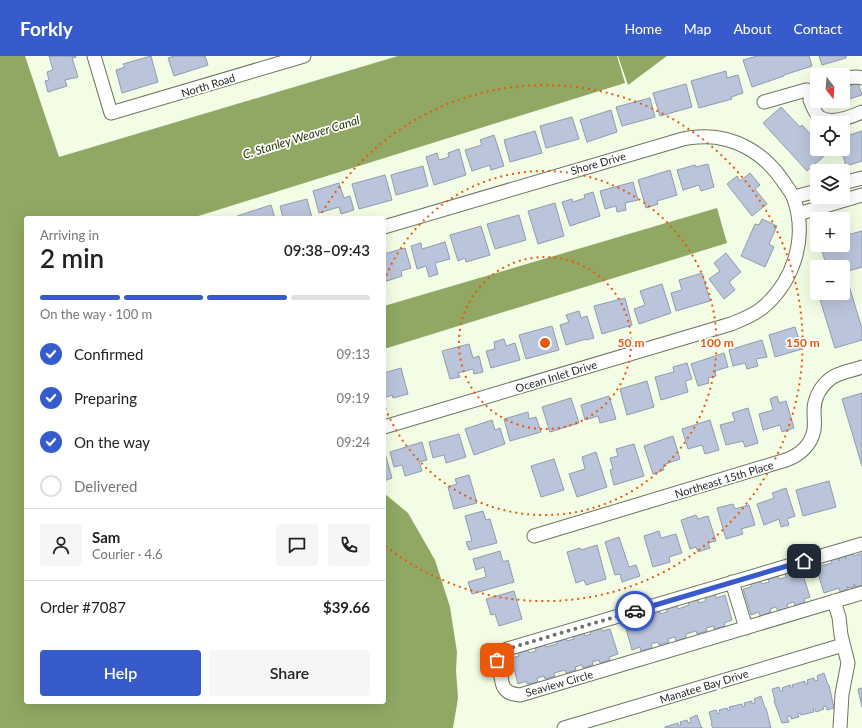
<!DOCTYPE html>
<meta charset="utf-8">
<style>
body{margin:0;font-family:Lato,sans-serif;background:#f6f6f6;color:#222;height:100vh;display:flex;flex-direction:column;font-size:15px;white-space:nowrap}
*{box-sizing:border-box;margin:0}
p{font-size:13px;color:#767676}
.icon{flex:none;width:22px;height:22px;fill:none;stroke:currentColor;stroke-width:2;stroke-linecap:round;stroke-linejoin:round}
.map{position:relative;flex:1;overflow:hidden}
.details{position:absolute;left:24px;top:160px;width:362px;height:488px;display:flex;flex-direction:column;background:#fff;border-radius:4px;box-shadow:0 4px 16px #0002}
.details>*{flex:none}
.needle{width:26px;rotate:163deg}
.tools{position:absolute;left:810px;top:12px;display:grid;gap:8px}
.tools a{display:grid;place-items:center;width:40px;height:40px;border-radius:4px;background:#fff;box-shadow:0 4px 16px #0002;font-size:20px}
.pin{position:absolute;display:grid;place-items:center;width:34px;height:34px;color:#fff;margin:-17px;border-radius:8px;box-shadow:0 2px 6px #0006}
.courier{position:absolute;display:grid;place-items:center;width:40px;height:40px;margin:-20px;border:3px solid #385bcc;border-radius:50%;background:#fff;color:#222;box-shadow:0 1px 5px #0007}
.headline em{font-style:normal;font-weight:600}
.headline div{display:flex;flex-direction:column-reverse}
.headline{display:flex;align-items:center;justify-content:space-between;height:68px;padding:0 16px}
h1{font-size:26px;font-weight:600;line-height:30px}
.bar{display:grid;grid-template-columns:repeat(4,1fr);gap:6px 4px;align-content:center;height:48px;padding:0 16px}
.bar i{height:5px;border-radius:3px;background:#e0e0e0}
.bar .on{background:#385bcc}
.bar p{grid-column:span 4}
.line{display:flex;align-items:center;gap:10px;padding:0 16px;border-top:1px solid #e0e0e0}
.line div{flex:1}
.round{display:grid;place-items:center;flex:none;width:42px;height:42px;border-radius:4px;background:#f6f6f6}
ol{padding:0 16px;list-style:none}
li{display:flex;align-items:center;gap:12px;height:44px}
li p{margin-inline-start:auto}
li .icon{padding:4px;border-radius:50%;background:#385bcc;color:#fff;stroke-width:4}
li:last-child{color:#767676}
li i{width:22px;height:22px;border:2px solid #e0e0e0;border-radius:50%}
.action{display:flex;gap:8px;margin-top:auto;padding:8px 16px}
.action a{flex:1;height:46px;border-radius:4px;background:#385bcc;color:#fff;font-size:16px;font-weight:600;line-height:46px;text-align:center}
.action a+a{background:#f6f6f6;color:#222}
header{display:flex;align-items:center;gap:24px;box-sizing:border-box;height:56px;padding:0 20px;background:#385bcc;color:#fff}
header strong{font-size:19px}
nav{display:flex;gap:22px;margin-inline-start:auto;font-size:14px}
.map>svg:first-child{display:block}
.water{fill:#90a864}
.building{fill:#bac4da;stroke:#919bb0}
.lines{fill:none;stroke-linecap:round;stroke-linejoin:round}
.street-casing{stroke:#6d7560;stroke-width:15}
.street{stroke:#fff;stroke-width:13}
.done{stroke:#6d7365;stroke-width:4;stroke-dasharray:0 7.2}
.route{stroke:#385bcc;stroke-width:5}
.ring{fill:none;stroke:#e8590c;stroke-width:2;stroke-dasharray:2 4}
.labels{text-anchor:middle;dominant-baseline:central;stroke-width:3.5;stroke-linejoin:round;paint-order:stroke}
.street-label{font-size:11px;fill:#252920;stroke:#fff}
.water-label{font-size:12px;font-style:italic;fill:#2b3905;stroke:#fff}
.centre{fill:#e8590c;stroke:#fff;stroke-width:2}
.ring-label{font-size:12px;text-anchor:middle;font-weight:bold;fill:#e8590c;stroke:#fff;stroke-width:3.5;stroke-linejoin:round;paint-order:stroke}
</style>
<header>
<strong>Forkly</strong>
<nav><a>Home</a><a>Map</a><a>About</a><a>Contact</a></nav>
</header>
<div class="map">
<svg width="862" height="672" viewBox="0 0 862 672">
<rect width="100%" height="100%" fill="#f3fce4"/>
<path class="water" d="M0 0H25L59 101 398 0H617L625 27 192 162H26V646H384L385 438 408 457 435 504 450 551 457 596 456 614 458 642 453 672H0Z
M618 0H667L628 29Z
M717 152 727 187 384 293V250Z"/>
<path class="building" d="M49 0H76V1L72 2 78 21 65 24 67 30 48 36 45 25 49 24 47 16 53 14Z
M151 0 158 26 122 37 116 14 125 11 123 8Z
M174 0H205L208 9 174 20 168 2Z
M757 0H809L812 10 784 19V20L752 31 743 4Z
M819 0H847H846V2L822 9Z
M726 15 727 22 738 19 743 37 731 41 732 43 699 52 691 25Z
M858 27 862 39 846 44 843 32Z
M686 28 692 51 660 60 653 37Z
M650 42 655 61 622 70 616 51Z
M781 51 800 71 802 69 817 85V93H828L830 95 807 115 763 67Z
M611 54 617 76 587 86 580 64Z
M572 61 579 83 546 92 540 70Z
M535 75 542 97 510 106 504 84Z
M862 75V105L846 110 841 93H843V81Z
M494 79 504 110 491 114 490 109 472 115 465 94 482 89 480 84Z
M459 93 466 119 434 129 426 101 437 97 439 104 449 101 448 97Z
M708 108 714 131 701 135 699 129 683 134 677 114 695 109 696 111Z
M423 110 428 130 396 139 391 119Z
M670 114 677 139 657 145 658 148 646 152 638 124Z
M750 117 760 129 755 133 767 148 752 160 727 128 737 120 740 125Z
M385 119 392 144 359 153 352 128Z
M633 126 638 144 625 147 626 154 617 156 616 150 605 153 600 135Z
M339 127 344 142 350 140 354 154 341 158 339 151 319 157 313 135Z
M593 136 600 160 570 170 562 146 572 143 573 146 585 142 584 139Z
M307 143 312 162H283L280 150Z
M555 147 564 180 538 188 528 155Z
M271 149 275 162H238L237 160Z
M519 159 526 184 495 193 487 168Z
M762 163 777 170 769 188 774 191 765 211 741 200 755 168 759 169Z
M481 170 490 199 466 206 465 202 458 205 450 179Z
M862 175V211L845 216 862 273V284L835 292 818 237H843V211H827L820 189H843V180Z
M445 186 450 203 435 207 438 218 429 221 426 210 417 213 411 190 421 187 422 193Z
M405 192 411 212 401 215 402 220 384 226V198Z
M726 197 741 216 729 226 735 234 724 243 709 223 720 215 714 207Z
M702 217 710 245 676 255 671 237 682 234 679 224Z
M817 219V232L814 220Z
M662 228 671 257 639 268 634 253 645 249 640 235Z
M625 242 632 269 602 278 594 250Z
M579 255 581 262 587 260 594 282 586 284V283L566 289 560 269 569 266 566 259Z
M552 270 559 294 526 303 519 279Z
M795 271 802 293 775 301 769 279Z
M504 283 506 290 515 287 520 304 491 312 486 295 495 293 494 286Z
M762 284 767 301 756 303 758 310 747 313 745 307 733 310 729 294Z
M469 288 473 302 479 300 483 316 474 318 473 313 458 317 460 321 450 323 442 295Z
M724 297 728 311 715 315 716 320 708 322 709 327 698 330 691 308Z
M687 307 692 323 685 325 688 336 661 344 655 321 674 316 673 311Z
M401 312 408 338 393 342 392 339 384 342V317Z
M647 325 654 351 627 359 620 333Z
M862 337V410L842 343Z
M609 340 616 363 600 367 598 360 585 364 581 349Z
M777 340 779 347 786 345 794 372 782 376 780 369 763 374 759 358 773 354 770 343Z
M571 342 579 367 550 376 542 351Z
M748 352 758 387 745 391 743 385 726 389 720 369 735 365 732 357Z
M528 356 529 363 536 361 541 376 510 385 504 363Z
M492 364 495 374 500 372 505 388 474 399 465 373Z
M710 364 719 394 705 398 702 389 688 393 682 373Z
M459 378 466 401 446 407 444 399 433 402 429 386Z
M673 380 680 403 663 409 664 414 653 418 644 390Z
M422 386 427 404 419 406 422 415 405 420 402 409 394 411 390 396Z
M634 388 644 420 614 429 610 414 613 413 610 402 618 400 616 393Z
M384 394 392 422 384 425Z
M596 396 607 431 577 441 569 418 585 413 582 401Z
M554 403 564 434 541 441 531 410Z
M469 419 477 447 454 453 448 431 457 428 455 423Z
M829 425 836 451 803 460 796 434Z
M786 432 795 460 787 463 789 469 781 471 779 463 764 469 757 448 774 442 772 437Z
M733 448 735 453 749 449 755 469 741 473 743 478 726 483 717 452Z
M483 455 486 464 490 463 497 487 469 494 466 486 472 485 465 460Z
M696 459 698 463 708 460 716 485 708 487 710 492 698 496 696 491 690 493 681 464Z
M659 475 661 482 676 478 682 497 669 501 670 506 653 511 644 480Z
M619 481 629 511 636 509 640 520 622 526 620 518 615 519 605 486Z
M597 489 606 523 586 529 584 524 576 527 567 496 580 492 581 494Z
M500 495 503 506 508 504 514 526 472 538 468 526 486 521 484 511 476 514 473 503Z
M853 497 854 500 862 497V529L855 531 854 528V531L848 532 847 530 848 533 840 536 839 532 824 537 816 511 832 507 831 504 838 502 839 505V502L845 500 846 503 845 500Z
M795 514 796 518 802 516 810 541 804 543 805 546 795 550 794 546 787 548 788 552 778 555 776 551 770 553 771 556 760 560 759 556 751 559 743 533 751 531V528L761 525 762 528 769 526 768 523 778 519 779 523 786 521 785 518Z
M514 535 522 563 499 570 495 558 491 559 486 543Z
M715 538 716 542 725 539 732 564 724 567 725 570 714 573V570L706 572 707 575 697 578 696 575 686 578V582L676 585 675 581 668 583 669 586 659 589 658 586 651 588 652 592 641 595 640 591 632 594 625 569 633 566 632 563 642 560 643 563 650 561 649 558 660 555V558L667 556 666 552 677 549 678 553 689 549 688 546 698 543 699 547 706 545 705 541Z
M601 572 602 575 610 573 618 598 609 601 610 604 600 607 599 604 592 606 593 609 583 612 582 609 575 611 576 614 566 617 565 614 554 617 555 620 545 623 544 620 537 622 538 626 527 628 526 625 518 628 511 602 519 600 518 597 528 594 529 597 536 595 535 591 545 588 546 591 557 588 556 585 566 582 567 585 574 583 573 580 584 577 585 580 591 578 590 575Z
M824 617 828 629H829L834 652 827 654 826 650 823 651 824 653 816 656 815 653H813L814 656 801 659 800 657 798 658 799 661 791 663V660L787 661 789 666 782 667 774 645H775L772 633 779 631 780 635H783L782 632 790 629 791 632H793L792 629 805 625V628H808L807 624 814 622 815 625 818 624 817 620Z
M862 632V651L858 633Z
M761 640 765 652H766L771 672H713L711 668 712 667 709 656 716 654 718 658 720 657 719 654 727 652 728 655 730 654 729 651 742 648 743 651 745 650 744 647 752 645V648L755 647 754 643Z
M697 659 701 671H702V672H665V671L678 667 679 670 681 669 680 666 687 664 688 667 691 666 690 662Z"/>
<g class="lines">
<g class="street-casing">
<path id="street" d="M94 0 111 57 304 0
M843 22 857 21 862 22
M817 31 813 35 810 44C812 49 815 57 819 61 831 69 851 61 862 56
M764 46 806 34 813 35
M843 127 862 122
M794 141 817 135
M798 158 862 139
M384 171 683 83C688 82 693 81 698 81 733 78 764 97 783 125 787 131 792 137 794 143 808 183 793 227 761 253 752 260 741 264 731 268L384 371
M534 480 786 404C800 399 811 389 814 374 815 368 814 361 814 355 814 343 820 331 830 323 839 316 851 315 862 311
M862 488 507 593C493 600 497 609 501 621 502 625 502 630 505 633 509 638 514 638 520 639L862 537
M732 526 746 572
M834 545 839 561 841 579 848 607 842 638 840 672
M564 672 843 589"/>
</g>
<use href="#street" class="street"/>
</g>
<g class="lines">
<path class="done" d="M497 604C499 599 502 596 507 593L635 555"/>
<path class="route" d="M635 555 804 505"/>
</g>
<g class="ring">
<circle cx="545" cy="287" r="86"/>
<path d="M384 225A172 172 0 1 1 384 349"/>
<path d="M319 162A258 258 0 1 1 384 489"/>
</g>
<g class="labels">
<g class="street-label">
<text transform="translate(208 29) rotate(-17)">North Road</text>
<text transform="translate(598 107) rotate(-16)">Shore Drive</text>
<text transform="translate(556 320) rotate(-17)">Ocean Inlet Drive</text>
<text transform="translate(724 423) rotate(-17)">Northeast 15th Place</text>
<text transform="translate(559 627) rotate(-16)">Seaview Circle</text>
<text transform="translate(704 630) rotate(-17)">Manatee Bay Drive</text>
</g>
<g class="water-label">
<text transform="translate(301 81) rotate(-17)">C. Stanley Weaver Canal</text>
</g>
</g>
<circle cx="545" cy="287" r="6" class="centre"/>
<g class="ring-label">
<text x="631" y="291">50 m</text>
<text x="717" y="291">100 m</text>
<text x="803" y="291">150 m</text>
</g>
</svg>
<div class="tools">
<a><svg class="needle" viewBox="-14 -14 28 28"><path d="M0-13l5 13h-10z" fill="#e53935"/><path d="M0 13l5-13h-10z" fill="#767676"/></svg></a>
<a><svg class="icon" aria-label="locate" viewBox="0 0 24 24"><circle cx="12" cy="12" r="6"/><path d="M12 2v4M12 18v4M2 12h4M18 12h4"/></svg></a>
<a><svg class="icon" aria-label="layers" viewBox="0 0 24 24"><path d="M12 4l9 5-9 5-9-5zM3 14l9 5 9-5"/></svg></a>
<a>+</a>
<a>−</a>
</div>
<div class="pin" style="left:497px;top:604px;background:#ea580c"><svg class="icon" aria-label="bag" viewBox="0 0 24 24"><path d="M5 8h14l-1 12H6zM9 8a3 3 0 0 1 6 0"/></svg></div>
<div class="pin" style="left:804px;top:505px;background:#1f2937"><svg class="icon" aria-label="home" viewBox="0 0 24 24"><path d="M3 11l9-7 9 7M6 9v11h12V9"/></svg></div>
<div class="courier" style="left:635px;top:555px"><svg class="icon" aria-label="car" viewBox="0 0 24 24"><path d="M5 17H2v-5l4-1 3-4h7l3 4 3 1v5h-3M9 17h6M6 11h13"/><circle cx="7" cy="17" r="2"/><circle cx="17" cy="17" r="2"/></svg></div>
<section class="details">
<div class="headline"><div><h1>2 min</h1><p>Arriving in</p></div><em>09:38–09:43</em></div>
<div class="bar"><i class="on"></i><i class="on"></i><i class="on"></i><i></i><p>On the way · 100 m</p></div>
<ol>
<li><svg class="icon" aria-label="check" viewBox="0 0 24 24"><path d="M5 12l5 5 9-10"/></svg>Confirmed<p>09:13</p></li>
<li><svg class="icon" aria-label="check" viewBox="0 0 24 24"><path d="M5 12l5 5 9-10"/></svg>Preparing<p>09:19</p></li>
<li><svg class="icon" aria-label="check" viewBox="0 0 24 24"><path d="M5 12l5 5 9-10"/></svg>On the way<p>09:24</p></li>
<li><i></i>Delivered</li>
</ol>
<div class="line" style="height:72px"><a class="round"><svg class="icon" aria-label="person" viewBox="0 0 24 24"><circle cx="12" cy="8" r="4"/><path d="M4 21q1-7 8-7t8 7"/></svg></a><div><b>Sam</b><p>Courier · 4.6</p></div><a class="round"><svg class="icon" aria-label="chat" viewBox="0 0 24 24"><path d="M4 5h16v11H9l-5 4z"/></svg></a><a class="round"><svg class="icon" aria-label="phone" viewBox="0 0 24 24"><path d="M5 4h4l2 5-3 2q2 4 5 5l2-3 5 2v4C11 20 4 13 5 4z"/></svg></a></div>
<div class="line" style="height:52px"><div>Order #7087</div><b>$39.66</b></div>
<div class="action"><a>Help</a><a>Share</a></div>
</section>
</div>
